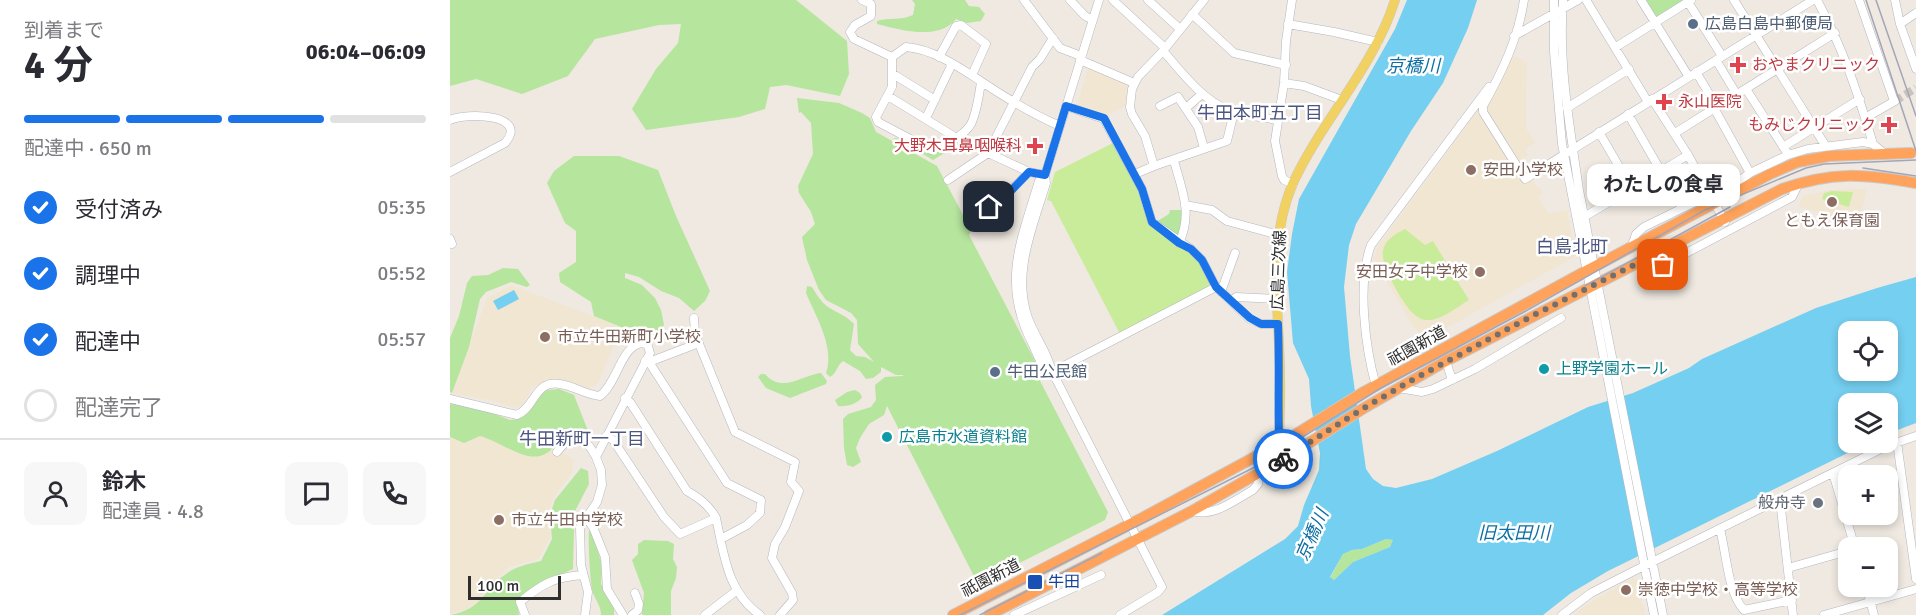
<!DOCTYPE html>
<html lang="ja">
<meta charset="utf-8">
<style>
body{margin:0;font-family:Signika,"Noto Sans JP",sans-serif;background:#f7f7f7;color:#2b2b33;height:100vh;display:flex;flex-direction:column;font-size:22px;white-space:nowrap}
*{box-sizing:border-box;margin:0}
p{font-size:20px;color:#7c7c81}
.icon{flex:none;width:33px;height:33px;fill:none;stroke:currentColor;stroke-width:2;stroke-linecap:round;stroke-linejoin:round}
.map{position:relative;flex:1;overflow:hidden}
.sheet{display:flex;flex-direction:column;background:#fff;width:450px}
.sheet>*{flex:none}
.buttons{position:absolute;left:1388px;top:321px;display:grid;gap:12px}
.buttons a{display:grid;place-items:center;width:60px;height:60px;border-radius:12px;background:#fff;box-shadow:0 3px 9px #0003;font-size:30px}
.scale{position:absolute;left:18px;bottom:15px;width:93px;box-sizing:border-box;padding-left:6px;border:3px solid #2e2e2e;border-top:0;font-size:16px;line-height:21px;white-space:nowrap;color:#2e2e2e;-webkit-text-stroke:4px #fff;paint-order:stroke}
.pin{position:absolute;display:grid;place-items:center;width:51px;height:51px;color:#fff;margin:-26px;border-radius:12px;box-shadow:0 3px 9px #0006}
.courier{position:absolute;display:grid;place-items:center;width:60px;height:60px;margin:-30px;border:4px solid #1a73e8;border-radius:50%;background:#fff;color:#222;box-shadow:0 2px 8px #0007}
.bubble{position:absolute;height:42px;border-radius:12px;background:#fff;box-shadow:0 3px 9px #0003;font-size:20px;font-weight:700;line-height:42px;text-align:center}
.summary em{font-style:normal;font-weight:700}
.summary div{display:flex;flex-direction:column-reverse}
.summary{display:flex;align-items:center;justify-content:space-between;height:102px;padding:0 24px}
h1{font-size:39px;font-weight:700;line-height:45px}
.bar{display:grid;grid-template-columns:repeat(4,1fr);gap:9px 6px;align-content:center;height:72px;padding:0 24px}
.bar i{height:8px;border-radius:4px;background:#e1e1e2}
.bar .on{background:#1a73e8}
.bar p{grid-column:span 4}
.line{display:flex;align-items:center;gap:15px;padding:0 24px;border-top:2px solid #e1e1e2}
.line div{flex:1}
.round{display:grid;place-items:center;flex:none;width:63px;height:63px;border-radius:12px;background:#f7f7f7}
ol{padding:0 24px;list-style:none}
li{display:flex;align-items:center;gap:18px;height:66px}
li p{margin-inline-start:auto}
li .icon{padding:6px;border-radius:50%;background:#1a73e8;color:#fff;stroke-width:4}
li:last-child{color:#7c7c81}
li i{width:33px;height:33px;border:3px solid #e1e1e2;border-radius:50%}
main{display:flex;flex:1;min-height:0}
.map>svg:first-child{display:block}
.education{fill:#f0e6d1}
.green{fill:#b6e59e}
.pitch{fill:#c9ec9a}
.water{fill:#75cff0;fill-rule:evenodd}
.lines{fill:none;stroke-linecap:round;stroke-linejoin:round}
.minor-tunnel{stroke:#c8c4bd;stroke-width:8;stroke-dasharray:8 4;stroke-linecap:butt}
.minor-casing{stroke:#b4b7c1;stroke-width:9}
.major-casing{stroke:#c9c9c9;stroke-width:10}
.highway-casing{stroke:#c9c9c9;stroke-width:12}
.minor{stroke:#fff;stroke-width:8}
.major{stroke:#f2d163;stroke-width:9}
.highway{stroke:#ffa35c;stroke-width:10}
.tram{stroke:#a3a6b8;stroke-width:1.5}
.rail{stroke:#a3a6b8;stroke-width:1.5}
.done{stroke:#726f6d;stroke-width:6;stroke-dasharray:0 10.8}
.route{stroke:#1a73e8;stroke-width:8}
.service-dot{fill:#5c6f8a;stroke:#fff;stroke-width:2}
.health-dot{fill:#e0444e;stroke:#fff;stroke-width:2}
.education-dot{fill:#8d6e63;stroke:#fff;stroke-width:2}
.culture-dot{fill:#0f9aa8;stroke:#fff;stroke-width:2}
.worship-dot{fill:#6b7280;stroke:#fff;stroke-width:2}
.transit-dot{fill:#1a4fb4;stroke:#fff;stroke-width:2}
.labels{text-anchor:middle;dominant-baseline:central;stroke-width:5;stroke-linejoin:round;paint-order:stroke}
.service-label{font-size:16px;fill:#4e5e75;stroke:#fff;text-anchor:start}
.health-label{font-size:16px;fill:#be3a42;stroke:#fff;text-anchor:start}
.education-label{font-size:16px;fill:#785e54;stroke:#fff;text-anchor:start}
.street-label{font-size:16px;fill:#2e2e2e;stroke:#fff}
.culture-label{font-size:16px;fill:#0d838f;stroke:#fff;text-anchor:start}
.worship-label{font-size:16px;fill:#5b616d;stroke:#fff;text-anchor:end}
.transit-label{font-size:16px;fill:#164399;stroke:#fff;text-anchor:start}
.water-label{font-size:18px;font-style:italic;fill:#0d6fa3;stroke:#fff}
.neighbourhood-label{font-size:18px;fill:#4d5680;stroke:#fff}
</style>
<main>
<section class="sheet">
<div class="summary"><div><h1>4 分</h1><p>到着まで</p></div><em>06:04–06:09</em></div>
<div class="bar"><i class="on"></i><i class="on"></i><i class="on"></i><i></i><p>配達中 · 650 m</p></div>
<ol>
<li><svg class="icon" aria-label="check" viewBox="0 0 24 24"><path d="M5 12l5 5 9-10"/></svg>受付済み<p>05:35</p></li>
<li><svg class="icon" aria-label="check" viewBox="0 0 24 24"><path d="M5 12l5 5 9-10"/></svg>調理中<p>05:52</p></li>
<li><svg class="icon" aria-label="check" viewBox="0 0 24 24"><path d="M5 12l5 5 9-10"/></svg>配達中<p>05:57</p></li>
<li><i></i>配達完了</li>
</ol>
<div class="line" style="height:108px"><a class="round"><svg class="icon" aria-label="person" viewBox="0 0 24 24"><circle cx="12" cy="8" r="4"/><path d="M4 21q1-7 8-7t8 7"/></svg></a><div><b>鈴木</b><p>配達員 · 4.8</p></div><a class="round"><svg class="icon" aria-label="chat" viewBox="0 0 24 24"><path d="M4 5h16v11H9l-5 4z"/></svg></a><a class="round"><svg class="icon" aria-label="phone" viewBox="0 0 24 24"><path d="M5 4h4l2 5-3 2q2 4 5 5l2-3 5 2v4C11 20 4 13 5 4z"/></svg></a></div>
</section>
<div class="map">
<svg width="1466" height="615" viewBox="0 0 1466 615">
<rect width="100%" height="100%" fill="#efe9e1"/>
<path class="education" d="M1063 56 1077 62 1076 128 1085 143 1075 149 1078 155 1068 162 1036 112V108Z
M639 65 682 83 677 105 655 116 627 106Z
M1029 109 1075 184 1082 179 1087 187H1089L1093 194 1087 196 1099 214 1117 210 1126 256 996 328 988 332 970 333 962 325 924 259 928 246Z
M1398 189H1417L1408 223 1349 207 1352 197 1358 195 1382 190Z
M61 285 171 327 148 383 144 386 138 388 111 379 97 380 82 388 72 405 63 408 48 402 2 393 37 298Z
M30 436 94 454 105 448 118 456 123 460 122 472 103 499 99 513 100 538 88 559 59 567 36 589 28 602 13 611 0 613V437L14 443Z
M1182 578 1188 580 1195 615H1123L1144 600Z"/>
<path class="green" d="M0 0H346L397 41 399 74 390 96 336 85 320 87 315 109 289 117 196 130 182 109 206 69 228 43 231 24 209 25 145 39 118 76 72 94 26 79 0 86Z
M462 0H515L519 6 529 7 535 14 531 21 517 23 506 19C489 41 450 30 427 24V21C440 17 450 21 463 15L465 4Z
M1194 0H1234L1207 17 1204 16Z
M347 98 389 103 412 113 420 118 426 132 487 166 521 230 519 235 586 363 582 365 588 377 658 512 655 520 528 584 437 406 434 415 419 424 410 438 406 448 411 462 403 467 397 465 394 448 393 419 398 414 421 407 426 400 425 385 435 377 452 376 454 375H446L431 367V372L423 378 416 379 410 371 393 361C387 365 387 373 380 377L376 373C385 347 366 317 356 293L357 286 362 287C367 295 371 302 378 307 387 313 396 315 404 324L400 350 406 356 415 357 424 362 408 344 407 320 401 313 376 300 369 290 357 260 352 237 365 224 361 212 349 193 348 186 363 154 361 123 351 112 349 113Z
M513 135 516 140 483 160 461 147 443 140 445 138 456 140 480 154Z
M124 156H169L208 170 226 216 260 291 255 301 244 311 229 298 211 291 189 277 175 273V278L192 285 205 298 211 310 214 325 206 339 191 328 171 327 144 316 141 302 110 282 109 273 126 262V231L115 223 97 183 104 171Z
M720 210H735L730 240 706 222 719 214Z
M53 268 68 269 80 285 77 287 61 282 36 292 30 299 19 347 2 393 0 392V338L9 316 17 283 22 276 38 275Z
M371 373 377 381 376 384 340 398 316 388 308 377 311 374H315C332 394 352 375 371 373Z
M109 389 124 395 140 436C132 438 125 432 117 435 104 442 101 460 78 456 65 454 45 440 30 436L14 443 0 437V404L40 412 60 420 68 419 77 414 89 395 98 390Z
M405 390 410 393 412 397C408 404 396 407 388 406L385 400 397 392Z
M131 468 138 471 139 484 122 517 124 531 123 569C98 581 87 580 67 602L69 615H0C34 609 32 590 56 574 66 566 79 564 91 561L102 539 100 515 105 500Z
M139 531H141L152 564 151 584 164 608V615H151C151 606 146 601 143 593 140 584 138 540 139 531Z
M936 539 944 540 940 547 903 562 884 580 880 578 893 554 902 550 912 549Z
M194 540 218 541 224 544 223 559 227 567 226 578 221 591V615H192L194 593 182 560 188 554V544Z"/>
<path class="pitch" d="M663 143 688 191 699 225 738 251 749 262 760 284 759 288 670 334 601 201 597 200 605 172Z
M1382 191 1403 192 1399 207 1372 199 1374 193Z
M955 229 975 245 983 241 1019 300C1007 307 991 321 977 320 973 320 968 318 965 315 954 307 930 264 933 251 935 239 946 234 955 229Z"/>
<path class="water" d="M957 0H1027L1018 28 993 83 961 131 906 224 899 245 894 287 900 356 916 469 923 479 933 486 946 488 982 479 1047 451 1138 407 1183 393 1239 368 1252 359 1366 308 1427 288 1466 277V423L1437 434V404H1398V442L1418 443 1158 571 1121 593 1093 615H712L835 539 848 526 854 505 869 470 870 453 861 406 859 379 843 343 837 272 842 234 849 199 945 29ZM1398 332H1437V370H1398ZM936 539 943 540 940 547 903 562 884 580 880 577 893 554 902 550 912 549Z
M64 290 69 299 48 310 43 301Z"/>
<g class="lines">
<path class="minor-tunnel" d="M1445 101 1466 88"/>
<g class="minor-casing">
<path id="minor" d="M412 0 421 4V16L405 25 400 32 404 39 442 57
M574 0 610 48 631 56
M620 0 635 16 643 20
M663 0 715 48
M698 0 730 29
M842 0 836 41 834 83 825 141 832 176 834 180 843 184
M1074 0C1068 39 1052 72 1033 106V112L1075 179 1363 0
M1104 0V52L1112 144 1204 615
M1113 0C1108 64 1120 127 1129 190L1213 615
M1136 0 1198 102
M1191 0 1239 77
M1284 0 1375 145
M1367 0C1392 46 1408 93 1423 144
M1409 0 1444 101
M1445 0 1450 24 1466 69
M1238 2 1272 56
M742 14 784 53 836 65
M838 24 884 32 928 42
M1450 24 1466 13
M1064 36 1128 0
M1166 47 1241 0
M713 51C732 72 751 99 778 110 793 116 812 117 828 120
M489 57 506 26 511 25 536 44 522 75
M630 60 684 83
M1266 60 1287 95
M1246 72 1267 107
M443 74 485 100
M531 82C529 95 527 112 521 124 514 136 493 146 481 150L428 122 426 117 442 87V57L456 47C483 49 509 67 532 82 556 98 582 114 610 126
M834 83 854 86 892 100
M1296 89 1336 151
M438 96 505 137
M1202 99 1238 155 1275 222
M616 106 654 119 692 189 702 222 741 249 752 260 766 287 800 319 811 324H828
M710 106 728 97 748 127 754 148
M736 108 752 94
M1117 108 1179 69
M1264 108 1300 173
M1178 114 1232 208
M476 118 502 64
M1415 118 1445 101
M0 120C16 112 80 114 55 143L0 172
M1149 132 1182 189
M1225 133 1385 33
M1333 147 1410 99
M538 153 579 172
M724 161C732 190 743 214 729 243
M704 166 777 141 784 112
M685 174 704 166 695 136 682 114 680 107 682 89 688 77 713 51 754 0
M595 175 589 181C571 241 551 282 582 343 585 350 588 357 592 364 597 370 603 374 607 381L712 587 708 592 670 615
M498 180 538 153 582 67 590 59 603 38
M1282 194 1286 183 1300 173 1338 155 1358 149 1413 142 1423 144 1435 154
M735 205 762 210 777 221 829 235
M524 217 554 197 579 172 595 175
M1134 217 1238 155
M0 239 2 244
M1181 248 1186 234 1194 227 1247 201
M1193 276 1342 197 1349 183
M771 292 785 253
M781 301 786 297 827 299
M244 318 245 334 285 432 345 462 341 482 349 491 335 527 325 544 322 558 342 593 343 600 330 615
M195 361 199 362 277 483 311 500 310 513 297 525 271 539
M996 361 1002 380
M199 362 249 343
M602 372C598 353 585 337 578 318 562 272 583 227 596 183L595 175 649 0
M602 372 766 287
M926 386C915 347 907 283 921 245L1039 87
M949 388 972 392 983 389 1025 369 1111 318
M175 398 180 402 237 491C249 498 259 505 266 518 274 554 277 592 310 615
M0 399 67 415C85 408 85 379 110 384 124 386 136 395 150 396 168 383 171 343 194 343L198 346 200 353 146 457
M156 436 163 440 214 517 230 534 266 518
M1447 442 1466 579
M107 452 117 440 124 437 131 439 140 447 146 457 151 470 152 485 147 502 130 527 131 565 138 592 135 615
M1383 473 1405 548
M1330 500 1343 615
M742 511C763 518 785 500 803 490L808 484 809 474
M137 519 143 527 155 557 157 589 173 615
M1270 529C1276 551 1278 594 1294 610L1342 600
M1338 568 1398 551
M1416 586 1424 615
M75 615 70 602C92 584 104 577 133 575
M182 615 188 610 189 604 185 593
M255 615 286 591
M564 615 651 575
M1112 615 1141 593 1184 571 1437 446 1466 436
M1374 615 1466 589"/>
</g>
<g class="major-casing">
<path id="major" d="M830 460C828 432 831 405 830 378 830 313 816 245 843 183 872 120 924 67 945 0"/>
</g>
<g class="highway-casing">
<path id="highway" d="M503 615 694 517 838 439 912 393 1136 271 1320 174 1348 162 1379 156 1461 153
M539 615 742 511 840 455 914 408 996 361 1332 189C1383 171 1414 174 1466 183"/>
</g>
<use href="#minor" class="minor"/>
<use href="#major" class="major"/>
<use href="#highway" class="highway"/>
<path class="tram" d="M1413 168 1466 176
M1135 286 1280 207
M510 615 803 468 931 388 1074 312 1255 210 1356 168 1374 164 1466 160
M530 615 652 553"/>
<path class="rail" d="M1416 0 1466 151
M1426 0 1466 116"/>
</g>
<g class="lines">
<path class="done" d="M833 459 914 408 964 379 1086 314 1200 257 1213 265"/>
<path class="route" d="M539 207 554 198 579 172 595 175 616 106 654 118 692 189 702 222 729 243 741 249 752 260 766 287 800 318 811 324H828C830 369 827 415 830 460L833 459"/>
</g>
<g class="service-dot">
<circle cx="1243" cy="24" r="6"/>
<circle cx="545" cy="372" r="6"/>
</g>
<g class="health-dot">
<path d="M1285 56h6v6h6v6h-6v6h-6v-6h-6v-6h6z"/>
<path d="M1211 93h6v6h6v6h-6v6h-6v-6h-6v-6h6z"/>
<path d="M1436 116h6v6h6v6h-6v6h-6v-6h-6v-6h6z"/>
<path d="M582 137h6v6h6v6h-6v6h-6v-6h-6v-6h6z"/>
</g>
<g class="education-dot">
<circle cx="1021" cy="170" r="6"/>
<circle cx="1382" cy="202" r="6"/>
<circle cx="1030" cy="272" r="6"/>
<circle cx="95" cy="337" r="6"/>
<circle cx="49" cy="520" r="6"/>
<circle cx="1176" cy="590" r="6"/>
</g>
<g class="culture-dot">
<circle cx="1094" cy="369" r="6"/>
<circle cx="437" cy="437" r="6"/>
</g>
<circle class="worship-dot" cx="1368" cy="503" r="6"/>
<rect class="transit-dot" x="577" y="574" width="16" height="16" rx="3"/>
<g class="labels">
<g class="service-label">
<text x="1255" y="24">広島白島中郵便局</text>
<text x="557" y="372">牛田公民館</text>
</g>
<g class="health-label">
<text x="1302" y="65">おやまクリニック</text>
<text x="1228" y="102">永山医院</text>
<text x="1426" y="125" text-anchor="end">もみじクリニック</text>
<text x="572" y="146" text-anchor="end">大野木耳鼻咽喉科</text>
</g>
<g class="education-label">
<text x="1033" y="170">安田小学校</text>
<text x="1382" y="221" text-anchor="middle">ともえ保育園</text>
<text x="1018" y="272" text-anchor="end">安田女子中学校</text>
<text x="107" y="337">市立牛田新町小学校</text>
<text x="61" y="520">市立牛田中学校</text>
<text x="1188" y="590">崇徳中学校・高等学校</text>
</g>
<g class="street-label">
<text transform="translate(829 270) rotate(-88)">広島三次線</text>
<text transform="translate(967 346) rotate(-29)">祇園新道</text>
<text transform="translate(541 578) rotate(-27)">祇園新道</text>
</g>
<g class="culture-label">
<text x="1106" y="369">上野学園ホール</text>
<text x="449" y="437">広島市水道資料館</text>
</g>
<g class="worship-label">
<text x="1356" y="503">般舟寺</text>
</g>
<g class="transit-label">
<text x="598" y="582">牛田</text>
</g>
<g class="water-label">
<text x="963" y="66">京橋川</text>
<text x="1064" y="533">旧太田川</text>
<text transform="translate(862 535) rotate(-66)">京橋川</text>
</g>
<g class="neighbourhood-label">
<text x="810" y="113">牛田本町五丁目</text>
<text x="1122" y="247">白島北町</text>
<text x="132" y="439">牛田新町一丁目</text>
</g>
</g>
</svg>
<div class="buttons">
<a><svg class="icon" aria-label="locate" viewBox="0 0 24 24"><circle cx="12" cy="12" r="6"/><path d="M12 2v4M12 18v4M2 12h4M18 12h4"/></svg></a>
<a><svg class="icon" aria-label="layers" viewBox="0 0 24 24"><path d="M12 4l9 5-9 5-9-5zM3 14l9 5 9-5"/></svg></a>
<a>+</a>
<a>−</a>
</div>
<div class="scale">100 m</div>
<div class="pin" style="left:1213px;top:265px;background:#ea580c"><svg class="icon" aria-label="bag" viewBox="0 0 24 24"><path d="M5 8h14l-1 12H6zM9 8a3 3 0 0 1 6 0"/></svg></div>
<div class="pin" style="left:539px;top:207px;background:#1f2937"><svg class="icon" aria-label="home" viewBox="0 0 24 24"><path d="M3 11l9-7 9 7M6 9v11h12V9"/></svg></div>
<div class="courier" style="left:833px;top:459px"><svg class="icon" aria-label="bike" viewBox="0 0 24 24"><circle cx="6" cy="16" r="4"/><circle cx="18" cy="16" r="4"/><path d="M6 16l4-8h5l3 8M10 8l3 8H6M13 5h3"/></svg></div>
<div class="bubble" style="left:1137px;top:164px;width:153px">わたしの食卓</div>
</div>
</main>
